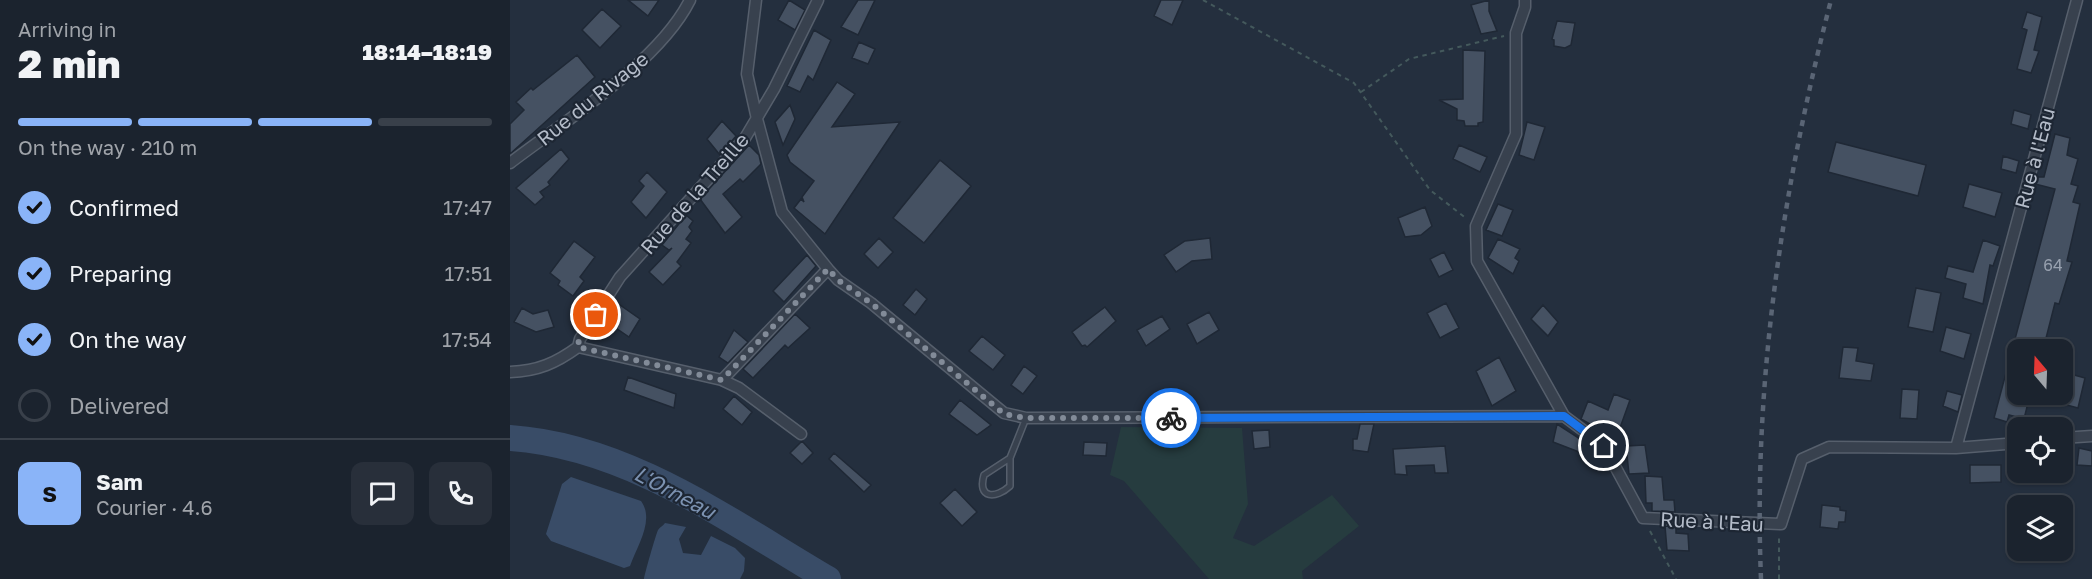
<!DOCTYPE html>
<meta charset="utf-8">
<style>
body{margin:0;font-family:"Golos Text",sans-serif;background:#282f3a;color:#f1f3f6;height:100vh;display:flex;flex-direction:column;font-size:22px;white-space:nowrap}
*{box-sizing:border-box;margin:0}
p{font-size:20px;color:#a0a4aa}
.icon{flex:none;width:33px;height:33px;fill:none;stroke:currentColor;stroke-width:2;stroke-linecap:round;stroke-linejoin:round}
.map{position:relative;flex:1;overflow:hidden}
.drawer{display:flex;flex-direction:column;background:#1b232e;width:510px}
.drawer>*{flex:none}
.needle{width:39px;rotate:341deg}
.controls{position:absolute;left:1497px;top:339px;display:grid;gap:12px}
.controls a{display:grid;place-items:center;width:66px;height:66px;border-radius:12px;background:#1b232e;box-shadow:0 2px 4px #0004,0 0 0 2px #39404a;font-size:30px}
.pin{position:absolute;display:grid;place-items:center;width:51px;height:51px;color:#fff;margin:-26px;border:3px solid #fff;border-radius:50%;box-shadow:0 2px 6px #0007}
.courier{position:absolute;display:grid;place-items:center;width:60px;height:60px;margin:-30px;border:4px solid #1a73e8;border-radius:50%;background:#fff;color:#222;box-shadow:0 2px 8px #0007}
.headline em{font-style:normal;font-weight:800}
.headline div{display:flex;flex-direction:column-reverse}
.headline{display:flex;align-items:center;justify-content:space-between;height:102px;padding:0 18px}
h1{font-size:39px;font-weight:800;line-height:45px}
.bar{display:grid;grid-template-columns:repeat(4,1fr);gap:9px 6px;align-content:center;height:72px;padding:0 18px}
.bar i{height:8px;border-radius:4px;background:#39404a}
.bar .current{background:#8ab4f8}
.bar p{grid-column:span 4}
.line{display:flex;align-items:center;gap:15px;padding:0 18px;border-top:2px solid #39404a}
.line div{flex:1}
.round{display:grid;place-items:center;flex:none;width:63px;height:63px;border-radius:12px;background:#282f3a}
ol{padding:0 18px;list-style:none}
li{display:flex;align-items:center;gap:18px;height:66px}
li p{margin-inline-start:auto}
li .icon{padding:6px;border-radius:50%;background:#8ab4f8;color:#111;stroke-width:4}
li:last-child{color:#a0a4aa}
li i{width:33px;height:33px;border:3px solid #39404a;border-radius:50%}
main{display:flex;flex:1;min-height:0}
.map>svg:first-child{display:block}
.green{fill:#263c3f}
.water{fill:#394c67}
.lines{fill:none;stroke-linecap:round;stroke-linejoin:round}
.river{stroke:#394c67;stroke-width:26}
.building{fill:#455162;stroke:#1f2835;stroke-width:1.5}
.lane-casing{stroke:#565f6c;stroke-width:8}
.street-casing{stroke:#565f6c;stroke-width:13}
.path{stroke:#44595c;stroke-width:2;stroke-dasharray:4.5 4.5;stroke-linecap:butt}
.lane{stroke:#38414e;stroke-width:5}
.street{stroke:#38414e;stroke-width:10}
.rail{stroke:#5a6575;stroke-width:4.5;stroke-dasharray:6 6;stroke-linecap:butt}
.done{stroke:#828b98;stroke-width:6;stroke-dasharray:0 10.8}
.route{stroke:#1a73e8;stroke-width:8}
.labels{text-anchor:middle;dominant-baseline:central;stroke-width:4.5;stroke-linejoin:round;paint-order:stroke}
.number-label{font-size:16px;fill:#98a1af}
.street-label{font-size:20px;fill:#b4bcc9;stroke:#1d2633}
.water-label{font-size:21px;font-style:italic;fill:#7c92b1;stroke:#1d2633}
</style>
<main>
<section class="drawer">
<div class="headline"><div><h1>2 min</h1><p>Arriving in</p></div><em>18:14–18:19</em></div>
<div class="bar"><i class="current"></i><i class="current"></i><i class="current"></i><i></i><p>On the way · 210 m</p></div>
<ol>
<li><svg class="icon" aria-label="check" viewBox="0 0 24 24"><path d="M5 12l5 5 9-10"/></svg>Confirmed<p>17:47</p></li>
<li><svg class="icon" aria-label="check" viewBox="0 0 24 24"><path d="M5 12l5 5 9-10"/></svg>Preparing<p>17:51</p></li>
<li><svg class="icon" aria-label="check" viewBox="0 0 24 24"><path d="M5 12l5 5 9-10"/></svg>On the way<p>17:54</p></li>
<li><i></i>Delivered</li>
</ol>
<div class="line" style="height:108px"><b class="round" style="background:#8ab4f8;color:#111">S</b><div><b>Sam</b><p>Courier · 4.6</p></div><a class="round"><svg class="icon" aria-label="chat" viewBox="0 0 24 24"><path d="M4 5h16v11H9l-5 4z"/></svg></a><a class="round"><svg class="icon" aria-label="phone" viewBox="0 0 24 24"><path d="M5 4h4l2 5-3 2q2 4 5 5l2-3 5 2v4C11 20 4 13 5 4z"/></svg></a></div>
</section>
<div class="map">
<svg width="1582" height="579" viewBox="0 0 1582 579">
<rect width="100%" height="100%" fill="#242f3e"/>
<path class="green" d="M611 427 732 428 738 504 723 538 744 546 822 495 849 526 792 571 793 579H699L614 481 600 475Z"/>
<path class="water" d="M61 477 131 501C145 520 127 546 120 566L114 568 41 541 36 534 52 484Z
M155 523 176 527 169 539 173 553 191 555 201 536 225 548 235 558 234 571 230 579H134C134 576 146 534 148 530 150 527 153 526 155 523Z"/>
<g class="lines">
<path class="river" d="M0 438C118 446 219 521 318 579"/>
</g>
<path class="building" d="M118 0H149L138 16Z
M279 0 295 10 285 30 268 20Z
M348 0H365L348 35 331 27Z
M651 0H673L662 25 644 16Z
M979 0V11L987 31 971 34 961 5Z
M92 9 111 26 90 48 72 30Z
M1517 12 1532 17 1524 50 1529 51 1521 73 1507 69 1517 30 1512 28Z
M1047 21 1065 23 1061 45 1055 48 1044 46V40L1042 39Z
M304 30 321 40 303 80 298 76 290 92 277 86Z
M349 42 365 49 358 64 342 58Z
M953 50 975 51 973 122 968 123V126H955L954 121 947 120V109L929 100 953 99Z
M67 55 85 77 0 154V124L14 110 6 102 21 88 23 90Z
M327 82 345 94 322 127 390 122 315 234 284 208 291 199 294 202 292 197 304 181 280 162 277 155Z
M280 105 285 119 273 145 265 122Z
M1504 110 1521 115 1518 129 1501 124Z
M212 121 226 136 210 155 197 139Z
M1017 122 1035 127 1024 160 1009 155Z
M1545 134 1560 138 1557 155 1568 159 1561 184 1568 186 1563 202 1570 204 1557 261 1562 262 1549 304 1545 303 1533 350H1508V396L1519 399 1514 419 1499 415 1497 422 1484 418 1545 189 1525 184 1527 177H1534Z
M1326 142 1416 165 1408 196 1318 172Z
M239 145 249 155 251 164 233 182 230 179 213 194 232 217 215 233 190 199Z
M949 145 977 157 970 172 943 159Z
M51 149 59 159 38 182 40 185 30 192 34 197 25 205 6 188Z
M1493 156 1509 161 1506 173 1491 169Z
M430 160 461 186 414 243 383 218Z
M137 172 157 192 136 218 121 202 134 186 129 181Z
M1459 184 1492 193 1485 217 1453 207Z
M988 204 1003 210 992 236 976 230Z
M915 207 922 226 911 235 895 237 888 218Z
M176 215 183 221 179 227 182 231 176 239 181 243 167 262 171 266 153 285 139 272 162 248 159 250 152 245Z
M369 238 383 252 368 268 354 254Z
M700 238 702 259 682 261 666 272 654 255 675 241Z
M988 239 1010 249 1005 258 1009 261 1003 274 978 258Z
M1473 240 1490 246 1483 266 1480 265 1473 304 1453 298 1456 284 1435 278 1438 266 1463 272Z
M64 241 85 257 70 277 74 281 63 296 48 285 50 281 40 273Z
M934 252 943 270 929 277 920 259Z
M297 255 306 266 274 302 263 291Z
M1406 288 1431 293 1423 332 1398 327Z
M406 289 417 299 405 315 393 305Z
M936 303 949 328 930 338 917 313Z
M110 305 130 319 119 337 100 324Z
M1033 305 1048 322 1038 336 1021 319Z
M595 307 606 321 577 347 575 345 572 346 562 332Z
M12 308 23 314 38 310 44 327 26 332 4 322Z
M699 312 709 330 687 344 677 324Z
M285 314 300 328 278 348 275 345 243 378 233 369Z
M652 316 660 329 636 346 627 330Z
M1436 327 1461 334 1454 359 1430 351Z
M224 330 238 342 218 363 209 357Z
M472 336 495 355 483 370 459 351Z
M1333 347 1348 348 1346 361 1364 364 1361 381 1329 378Z
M989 357 1006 391 982 406 966 371Z
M514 366 527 376 513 394 501 385Z
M1557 373 1575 378 1568 408 1549 403Z
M118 377 166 394 164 408 114 390Z
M1392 389 1409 390 1407 419 1390 418Z
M1437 391 1452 395 1448 412 1433 406Z
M1104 394 1120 400 1106 439 1071 419 1078 401 1098 410Z
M224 396 242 412 232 425 213 409Z
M450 400 481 425 467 435 439 414Z
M850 424H864L858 452 843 450V439H847Z
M1047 424 1078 444 1077 452 1070 449 1069 452 1043 442Z
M759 430 760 447 744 449 742 431Z
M292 441 303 453 292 464 280 453Z
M574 442 597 443 596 456 573 455Z
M1135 445 1139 473 1119 474 1116 446Z
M935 446 938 473H925L924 465 896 466 897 475 885 474 883 449Z
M1569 448 1582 451V466L1567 465Z
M324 453 361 485 354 492 319 459Z
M1460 465H1491V482L1460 483Z
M1135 476 1152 477 1154 500H1164L1165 512 1142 511V503H1136Z
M445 489 467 512 452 526 430 503Z
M1312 505 1330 507V510L1336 511 1335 522H1329L1328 529 1310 527Z
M1155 526 1166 527V533L1178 534 1179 551 1157 550Z"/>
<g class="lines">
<g class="lane-casing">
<path id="lane" d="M500 458V486C486 499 467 499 474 475L500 458 516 418"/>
</g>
<g class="street-casing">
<path id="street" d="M1015 0V7L1006 33V134L966 226 967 261 1054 416 1094 446 1133 518 1271 524 1292 459 1319 447 1446 448 1508 443
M0 163C55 121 149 62 180 0
M318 269 328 280 361 303 494 413 516 418 1054 416
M68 347 212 380 318 269 272 212 247 119 237 74 246 0
M68 347 70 339 110 277 235 138 264 89 308 0
M0 372C28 371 46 363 68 347
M212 380 229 388 291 434
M1552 438 1582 436
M1446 448 1567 0"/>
</g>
<path class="path" d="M693 0 844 83 920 190 957 219
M851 92 899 59 994 36
M1140 531 1166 579
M1269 579V536"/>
<use href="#lane" class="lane"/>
<use href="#street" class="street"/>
<path class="rail" d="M1251 579C1243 383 1272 190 1321 0"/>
</g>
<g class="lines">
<path class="done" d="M86 315 69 339 68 347 212 380 318 269 328 280 361 303 494 414 516 418H661"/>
<path class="route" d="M661 418 1054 416 1094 446"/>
</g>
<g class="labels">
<g class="number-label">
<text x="1543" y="265">64</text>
</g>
<g class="street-label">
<text transform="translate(82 98) rotate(-39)">Rue du Rivage</text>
<text transform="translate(1524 158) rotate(-75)">Rue à l'Eau</text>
<text transform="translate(184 193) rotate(-49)">Rue de la Treille</text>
<text transform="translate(1202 521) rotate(3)">Rue à l'Eau</text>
</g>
<g class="water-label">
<text transform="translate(165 492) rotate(28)">L'Orneau</text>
</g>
</g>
</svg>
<div class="controls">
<a><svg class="needle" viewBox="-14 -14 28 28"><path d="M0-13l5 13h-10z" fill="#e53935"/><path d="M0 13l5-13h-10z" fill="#a0a4aa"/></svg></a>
<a><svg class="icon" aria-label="locate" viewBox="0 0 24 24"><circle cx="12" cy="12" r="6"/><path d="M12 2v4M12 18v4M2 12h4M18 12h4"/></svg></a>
<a><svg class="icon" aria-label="layers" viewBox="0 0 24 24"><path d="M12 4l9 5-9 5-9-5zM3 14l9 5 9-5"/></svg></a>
</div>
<div class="pin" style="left:86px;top:315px;background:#ea580c"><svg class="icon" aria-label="bag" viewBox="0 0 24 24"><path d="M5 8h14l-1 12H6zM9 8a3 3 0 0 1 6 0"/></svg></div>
<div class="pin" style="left:1094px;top:446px;background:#1f2937"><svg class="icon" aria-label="home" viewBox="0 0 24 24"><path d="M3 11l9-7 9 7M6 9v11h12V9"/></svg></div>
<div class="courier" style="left:661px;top:418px"><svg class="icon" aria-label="bike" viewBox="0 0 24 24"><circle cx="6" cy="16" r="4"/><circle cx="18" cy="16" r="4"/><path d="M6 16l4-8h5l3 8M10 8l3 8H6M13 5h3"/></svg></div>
</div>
</main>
